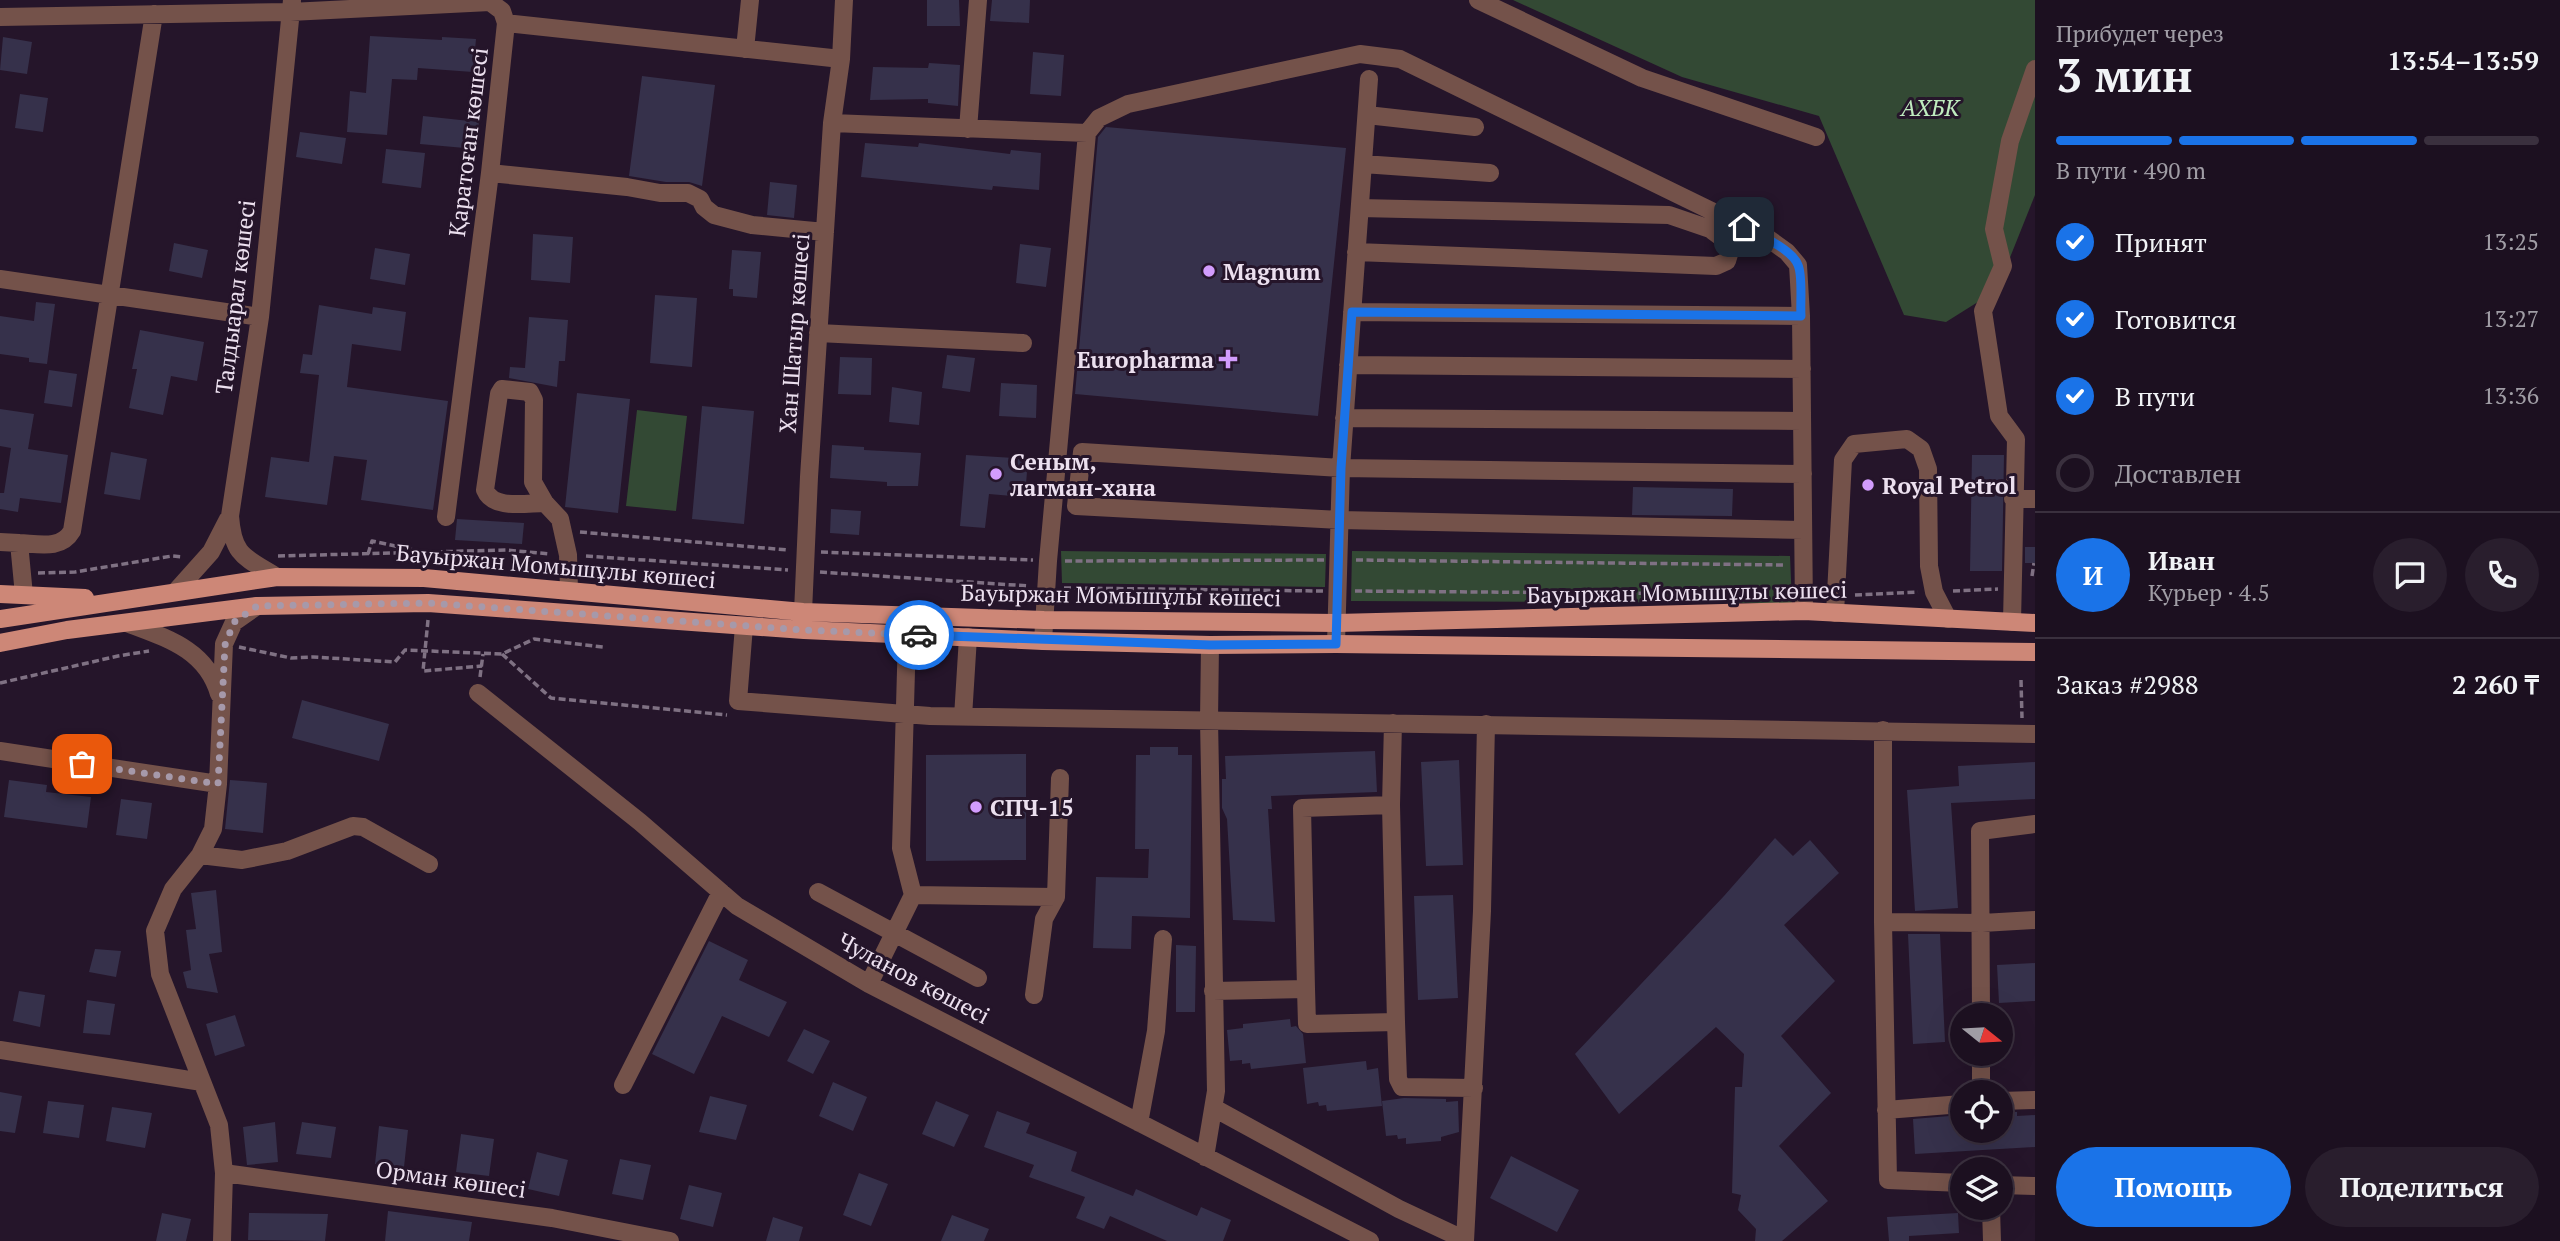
<!DOCTYPE html>
<html lang="ru">
<meta charset="utf-8">
<style>
body{margin:0;font-family:"PT Serif",serif;background:#291e2d;color:#f1f3f6;height:100vh;display:flex;flex-direction:column;font-size:26px;white-space:nowrap}
*{box-sizing:border-box;margin:0}
p{font-size:23px;color:#a09da5}
.icon{flex:none;width:38px;height:38px;fill:none;stroke:currentColor;stroke-width:2;stroke-linecap:round;stroke-linejoin:round}
.map{position:relative;flex:1;overflow:hidden}
.sheet{display:flex;flex-direction:column;background:#1c1020;width:525px}
.sheet>*{flex:none}
.needle{width:46px;rotate:108deg}
.buttons{position:absolute;left:1950px;top:1003px;display:grid;gap:14px}
.buttons a{display:grid;place-items:center;width:63px;height:63px;border-radius:50%;background:#1c1020;box-shadow:0 7px 28px #0002,0 0 0 2px #3a303e;font-size:35px}
.pin{position:absolute;display:grid;place-items:center;width:60px;height:60px;color:#fff;margin:-30px;border-radius:14px;box-shadow:0 4px 10px #0006}
.courier{position:absolute;display:grid;place-items:center;width:70px;height:70px;margin:-35px;border:5px solid #1a73e8;border-radius:50%;background:#fff;color:#222;box-shadow:0 2px 9px #0007}
.overview em{font-style:normal;font-weight:600}
.overview div{display:flex;flex-direction:column-reverse}
.overview{display:flex;align-items:center;justify-content:space-between;height:119px;padding:0 21px}
h1{font-size:46px;font-weight:600;line-height:52px}
.bar{display:grid;grid-template-columns:repeat(4,1fr);gap:10px 7px;align-content:center;height:84px;padding:0 21px}
.bar i{height:9px;border-radius:5px;background:#3a303e}
.bar .on{background:#1a73e8}
.bar p{grid-column:span 4}
.line{display:flex;align-items:center;gap:18px;padding:0 21px;border-top:2px solid #3a303e}
.line div{flex:1}
.round{display:grid;place-items:center;flex:none;width:74px;height:74px;border-radius:37px;background:#291e2d}
ol{padding:0 21px;list-style:none}
li{display:flex;align-items:center;gap:21px;height:77px}
li p{margin-inline-start:auto}
li .icon{padding:7px;border-radius:50%;background:#1a73e8;color:#fff;stroke-width:4}
li:last-child{color:#a09da5}
li i{width:38px;height:38px;border:4px solid #3a303e;border-radius:50%}
.action{display:flex;gap:14px;margin-top:auto;padding:14px 21px}
.action a{flex:1;height:80px;border-radius:42px;background:#1a73e8;color:#fff;font-size:28px;font-weight:600;line-height:80px;text-align:center}
.action a+a{background:#291e2d;color:#f1f3f6}
main{display:flex;flex:1;min-height:0}
.map>svg:first-child{display:block}
.green{fill:#334934}
.building{fill:#36314b}
.lines{fill:none;stroke-linecap:round;stroke-linejoin:round}
.path{stroke:#7f7183;stroke-width:3.5;stroke-dasharray:7 3.5;stroke-linecap:butt}
.minor{stroke:#74524a;stroke-width:18}
.major{stroke:#cd8777;stroke-width:18}
.done{stroke:#a699aa;stroke-width:7;stroke-dasharray:0 12.6}
.route{stroke:#1a73e8;stroke-width:9}
.poi-dot{fill:#d29cfd;stroke:#25152a;stroke-width:2.5}
.labels{text-anchor:middle;dominant-baseline:central;stroke-width:6;stroke-linejoin:round;paint-order:stroke}
.park-label{font-size:23px;font-style:italic;fill:#bfecbf;stroke:#25152a}
.street-label{font-size:23px;fill:#ece0ef;stroke:#25152a}
.poi-label{font-size:23px;font-weight:bold;fill:#ece0ef;stroke:#25152a;text-anchor:start}
</style>
<main>
<div class="map">
<svg width="2035" height="1241" viewBox="0 0 2035 1241">
<rect width="100%" height="100%" fill="#25152a"/>
<path class="green" d="M1513 0H2035V195L1997 290 1946 322 1904 315 1819 116 1682 77Z
M637 410 687 416 676 511 626 506Z
M1061 551 1326 554 1325 587 1062 583Z
M1352 551 1790 556 1792 603 1351 601Z"/>
<path class="building" d="M927 0H959L960 26H927Z
M992 0H1030L1029 23 990 21Z
M370 36 442 40V37L476 39 473 72 418 68 417 80 392 79 387 135 347 132 350 91 366 93Z
M3 37 32 42 27 74 0 70Z
M1033 52 1064 55 1061 96 1030 94Z
M929 63 960 65 958 106 928 103V99L870 100 873 67 928 68Z
M642 76 715 85 702 186 689 182H666L629 176Z
M20 94 48 98 43 132 15 128Z
M423 116 479 122 476 149 420 144Z
M1106 127 1346 148 1318 416 1075 394 1098 137Z
M300 132 346 138 342 164 296 157Z
M865 143 918 147 919 143 1010 154 1011 150 1041 153 1039 190 993 186 992 190 861 177Z
M386 149 425 153 421 188 382 183Z
M770 182 797 185 794 218 767 215Z
M533 234 573 237 570 283 531 280Z
M174 243 208 250 202 278 169 271Z
M1020 244 1051 248 1046 287 1016 283Z
M375 248 410 254 405 285 370 279Z
M732 250 761 252 757 298 733 296V289H729Z
M655 295 697 298 692 367 650 363Z
M36 302 55 304 47 364 29 362V358L0 354V316L34 321Z
M319 305 372 314 373 307 406 312 401 351 352 344 347 387 448 401 433 510 361 500 367 460 334 456 327 505 265 497 271 457 309 462 319 375 300 373 303 354 312 355Z
M529 317 568 320 565 361H559L557 387 509 378 510 367 525 368Z
M140 330 204 342 197 381 171 376 163 415 129 408 137 369H132Z
M947 355 975 358 970 392 942 388Z
M840 357 872 358 871 395 838 394Z
M49 370 77 374 72 407 44 403Z
M1001 383 1037 385 1036 418 999 416Z
M892 387 922 392 919 425 889 422Z
M577 393 630 399 618 513 565 507Z
M702 406 754 411 744 524 692 519Z
M0 409 34 414 28 449 68 455 61 503 20 498 18 512 0 509V493H4L11 448 0 446Z
M832 445 864 447V450L921 453 918 486H887V482L830 478Z
M111 452 147 459 140 500 104 494Z
M966 455 1028 459 1025 497 989 494 985 528 960 526Z
M1972 455H2004L2002 571H1970Z
M1633 487 1733 489 1732 516 1632 515Z
M831 509 861 511 859 535 830 533Z
M457 519 524 523 522 544 455 540Z
M2025 547H2035V563H2025Z
M302 700 389 724 379 761 292 738Z
M1150 747H1178V755H1192L1190 918 1132 916 1131 949 1093 948 1096 877 1148 878 1149 849H1135L1136 755H1150Z
M1375 751 1377 792 1271 796 1272 809H1268L1275 922 1233 920 1227 819 1222 808V779H1226L1225 756Z
M1026 754V860L926 861V755Z
M1459 760 1463 865 1426 866 1421 762Z
M2035 762V799L1951 803 1958 908 1915 911 1907 790 1959 786 1958 766Z
M9 780 47 785 46 792 91 797 87 828 4 817Z
M230 780 267 783 263 833 225 829Z
M121 799 152 803 147 839 116 835Z
M1775 838 1793 856 1810 840 1839 873 1784 925 1835 981 1781 1036 1831 1093 1779 1146 1828 1201 1782 1241H1755L1756 1229 1738 1210 1741 1195 1732 1193 1735 1087H1742L1744 1054 1716 1027 1619 1114 1575 1054 1724 896Z
M216 890 222 952 209 954 218 993 187 988 183 972 191 970 186 930 196 929 191 893Z
M1453 895 1458 998 1418 1000 1414 896Z
M1908 934H1940L1945 1042 1913 1044Z
M709 941 748 960 739 980 787 1002 769 1037 722 1016 694 1074 652 1054Z
M1176 945 1196 946 1195 1012H1176Z
M95 949 121 951 116 977 89 972Z
M2035 963V1001L1999 1003 1997 965Z
M19 991 45 995 40 1027 13 1021Z
M87 1000 115 1004 110 1035 83 1033Z
M235 1015 245 1046 215 1056 206 1024Z
M1290 1019 1291 1027 1296 1026 1303 1034 1306 1063 1251 1069 1250 1063 1242 1064V1060L1230 1061 1227 1030 1243 1028V1024Z
M804 1029 830 1041 813 1074 787 1061Z
M1366 1061 1367 1070 1378 1068 1382 1106 1327 1111 1326 1105 1319 1106 1318 1102 1307 1104 1303 1068Z
M833 1082 867 1097 853 1131 819 1116Z
M0 1092 22 1096 15 1133 0 1131Z
M710 1096 747 1105 736 1140 699 1132Z
M1404 1098 1446 1099V1102L1458 1101 1459 1132 1441 1137V1141L1406 1144V1138L1398 1139 1397 1135 1386 1136 1382 1101Z
M48 1101 84 1105 79 1138 43 1133Z
M936 1101 969 1115 954 1147 922 1134Z
M112 1107 152 1113 145 1148 106 1141Z
M997 1111 1030 1123 1026 1133 1077 1152 1071 1171 1133 1196 1136 1189 1197 1216 1201 1207 1231 1220 1223 1241H1167L1110 1216 1104 1229 1076 1218 1085 1197 1029 1177 1034 1165 984 1147Z
M2000 1112H2017V1116L2035 1115V1147L1915 1154 1913 1119 1962 1115V1130H2000Z
M275 1122 278 1162 247 1165 243 1127Z
M302 1122 336 1127 331 1158 296 1154Z
M379 1126 408 1130 404 1167 375 1164Z
M461 1134 494 1139 489 1176 456 1172Z
M537 1152 568 1160 559 1196 528 1189Z
M1511 1156 1579 1190 1557 1232 1490 1198Z
M620 1159 651 1165 643 1200 612 1194Z
M859 1173 888 1184 871 1226 843 1215Z
M689 1185 722 1193 713 1227 680 1219Z
M388 1211 472 1222 469 1241H385Z
M162 1213 191 1219 186 1241H156Z
M249 1213 328 1214 325 1241 248 1240Z
M1958 1213 1959 1233 1909 1236V1241H1889L1887 1217Z
M952 1215 989 1229 984 1241H941Z
M773 1217 803 1227 799 1241H766Z"/>
<g class="lines">
<path class="path" d="M580 532 788 550
M821 552 1033 560
M368 554 372 541 418 551
M278 556 506 550 550 554
M586 556 788 570
M1356 560 1786 565
M1065 561 1324 560
M820 572 1029 586
M38 573 75 572 172 556 183 557
M2032 576 2034 563
M1064 588 1323 591
M1355 591 1725 594
M1953 591 1998 589
M1855 595 1918 592
M428 620 423 671 482 666
M239 647 291 658 313 657 395 662 405 650 502 654 534 639 603 647
M502 654 551 698 727 715
M480 677 483 654
M2021 680 2022 718
M0 683 118 656 149 651"/>
<path class="minor" d="M1478 0 1642 78 1816 137
M0 17 290 12 490 2 502 11 506 23
M745 49 750 0
M1367 115 1475 127
M832 123 1087 133
M968 129 978 0
M1363 164 1490 173
M490 173 627 187 660 193H688L700 199 704 207 714 215 752 225 825 232
M1356 252 1716 266 1727 261 1730 251 1729 243 1710 229 1669 215 1360 208
M0 279 260 317
M1352 312 1801 316
M818 333 1023 343
M1348 365 1802 369
M1344 418 1802 421
M1803 474 1341 468 1082 452 1076 506 1340 520 1803 530
M2013 499H2035
M545 503C526 503 493 510 485 490L499 394 502 389 530 392 534 400 533 482 545 503 560 519 568 555 569 590
M446 517 490 173 506 23 841 59
M0 542 19 543
M277 577C245 557 233 557 230 516L260 317 292 0
M177 590 211 552 228 519
M24 595 19 543C39 544 61 550 72 531L154 14
M803 612 809 477 832 123 841 59 844 0
M1835 613 1843 460 1854 444 1907 439 1921 449 1928 469 1929 566 1934 592 1948 619
M2012 622 2016 439 1999 416 1983 311 2003 266 1994 229 2010 141 2035 69
M127 623C166 638 206 649 219 694
M744 626 738 701 930 716 2035 734
M1043 641 1048 561 1087 133 1099 118 1128 104 1360 54 1400 59 1769 239 1787 252 1798 265 1801 316 1804 611
M1336 644 1341 468 1369 79
M478 693 640 822 737 906 869 984 1370 1241
M963 717 968 637
M1883 730V922L1888 1180 1962 1183
M0 751 218 784
M1391 805 1393 723
M200 855 242 860 287 851 353 826 363 827 429 864
M818 892 978 978
M913 895 1056 897
M1883 922 1982 923 2035 920
M869 984 913 895 901 848 907 635
M1213 991 1306 989 1302 808 1391 805 1396 1022 1307 1024 1306 989
M1034 995 1044 919 1056 897 1060 778
M1981 1015 1980 831 2035 824
M1396 1022 1398 1079 1402 1087 1474 1088
M0 1050 202 1082
M623 1085 721 892
M1981 1092V1054
M2000 1101 2035 1100
M1214 1108 1399 1209 1465 1240
M1886 1110 1962 1104
M1139 1123 1156 1031 1163 939
M1205 1157 1216 1091 1209 720 1210 645
M224 1173 552 1218 670 1241
M2000 1185 2035 1186
M1991 1208 1992 1241
M222 1241 224 1173 219 1125 160 974 155 931 173 889 200 855 213 829 218 784 224 644 234 622 257 606
M1465 1241 1482 911 1486 724"/>
<path class="major" d="M0 594 85 598
M0 619 277 577 424 578 803 612 1044 620 1337 623 1804 611 2035 623
M0 643 67 630 257 606 428 603 804 630 1043 641 1210 645 1336 644 2035 652"/>
</g>
<g class="lines">
<path class="done" d="M82 764 218 784 225 645 234 622 257 606 428 603 804 630 919 635"/>
<path class="route" d="M919 635 1210 645 1336 644 1341 468 1352 312 1801 316C1800 303 1803 276 1798 265 1792 249 1759 235 1744 227"/>
</g>
<g class="poi-dot">
<circle cx="1209" cy="271" r="7"/>
<path d="M1224.5 348.5h7v7h7v7h-7v7h-7v-7h-7v-7h7z"/>
<circle cx="996" cy="474" r="7"/>
<circle cx="1868" cy="485" r="7"/>
<circle cx="976" cy="807" r="7"/>
</g>
<g class="labels">
<g class="park-label">
<text x="1930" y="107">АХБК</text>
</g>
<g class="street-label">
<text transform="translate(468 142) rotate(-83)">Қаратоған көшесі</text>
<text transform="translate(235 297) rotate(-83)">Талдыарал көшесі</text>
<text transform="translate(794 333) rotate(-86)">Хан Шатыр көшесі</text>
<text transform="translate(556 566) rotate(5)">Бауыржан Момышұлы көшесі</text>
<text transform="translate(1687 592) rotate(-1)">Бауыржан Момышұлы көшесі</text>
<text transform="translate(1121 595) rotate(1)">Бауыржан Момышұлы көшесі</text>
<text transform="translate(914 978) rotate(28)">Чуланов көшесі</text>
<text transform="translate(451 1179) rotate(8)">Орман көшесі</text>
</g>
<g class="poi-label">
<text x="1223" y="271">Magnum</text>
<text x="1214" y="359" text-anchor="end">Europharma</text>
<text x="1010" y="461">Сеным,<tspan x="1010" dy="26">лагман-хана</tspan></text>
<text x="1882" y="485">Royal Petrol</text>
<text x="990" y="807">СПЧ-15</text>
</g>
</g>
</svg>
<div class="buttons">
<a><svg class="needle" viewBox="-14 -14 28 28"><path d="M0-13l5 13h-10z" fill="#e53935"/><path d="M0 13l5-13h-10z" fill="#a09da5"/></svg></a>
<a><svg class="icon" aria-label="locate" viewBox="0 0 24 24"><circle cx="12" cy="12" r="6"/><path d="M12 2v4M12 18v4M2 12h4M18 12h4"/></svg></a>
<a><svg class="icon" aria-label="layers" viewBox="0 0 24 24"><path d="M12 4l9 5-9 5-9-5zM3 14l9 5 9-5"/></svg></a>
</div>
<div class="pin" style="left:82px;top:764px;background:#ea580c"><svg class="icon" aria-label="bag" viewBox="0 0 24 24"><path d="M5 8h14l-1 12H6zM9 8a3 3 0 0 1 6 0"/></svg></div>
<div class="pin" style="left:1744px;top:227px;background:#1f2937"><svg class="icon" aria-label="home" viewBox="0 0 24 24"><path d="M3 11l9-7 9 7M6 9v11h12V9"/></svg></div>
<div class="courier" style="left:919px;top:635px"><svg class="icon" aria-label="car" viewBox="0 0 24 24"><path d="M5 17H2v-5l4-1 3-4h7l3 4 3 1v5h-3M9 17h6M6 11h13"/><circle cx="7" cy="17" r="2"/><circle cx="17" cy="17" r="2"/></svg></div>
</div>
<section class="sheet">
<div class="overview"><div><h1>3 мин</h1><p>Прибудет через</p></div><em>13:54–13:59</em></div>
<div class="bar"><i class="on"></i><i class="on"></i><i class="on"></i><i></i><p>В пути · 490 m</p></div>
<ol>
<li><svg class="icon" aria-label="check" viewBox="0 0 24 24"><path d="M5 12l5 5 9-10"/></svg>Принят<p>13:25</p></li>
<li><svg class="icon" aria-label="check" viewBox="0 0 24 24"><path d="M5 12l5 5 9-10"/></svg>Готовится<p>13:27</p></li>
<li><svg class="icon" aria-label="check" viewBox="0 0 24 24"><path d="M5 12l5 5 9-10"/></svg>В пути<p>13:36</p></li>
<li><i></i>Доставлен</li>
</ol>
<div class="line" style="height:126px"><b class="round" style="background:#1a73e8;color:#fff">И</b><div><b>Иван</b><p>Курьер · 4.5</p></div><a class="round"><svg class="icon" aria-label="chat" viewBox="0 0 24 24"><path d="M4 5h16v11H9l-5 4z"/></svg></a><a class="round"><svg class="icon" aria-label="phone" viewBox="0 0 24 24"><path d="M5 4h4l2 5-3 2q2 4 5 5l2-3 5 2v4C11 20 4 13 5 4z"/></svg></a></div>
<div class="line" style="height:91px"><div>Заказ #2988</div><b>2 260 ₸</b></div>
<div class="action"><a>Помощь</a><a>Поделиться</a></div>
</section>
</main>
